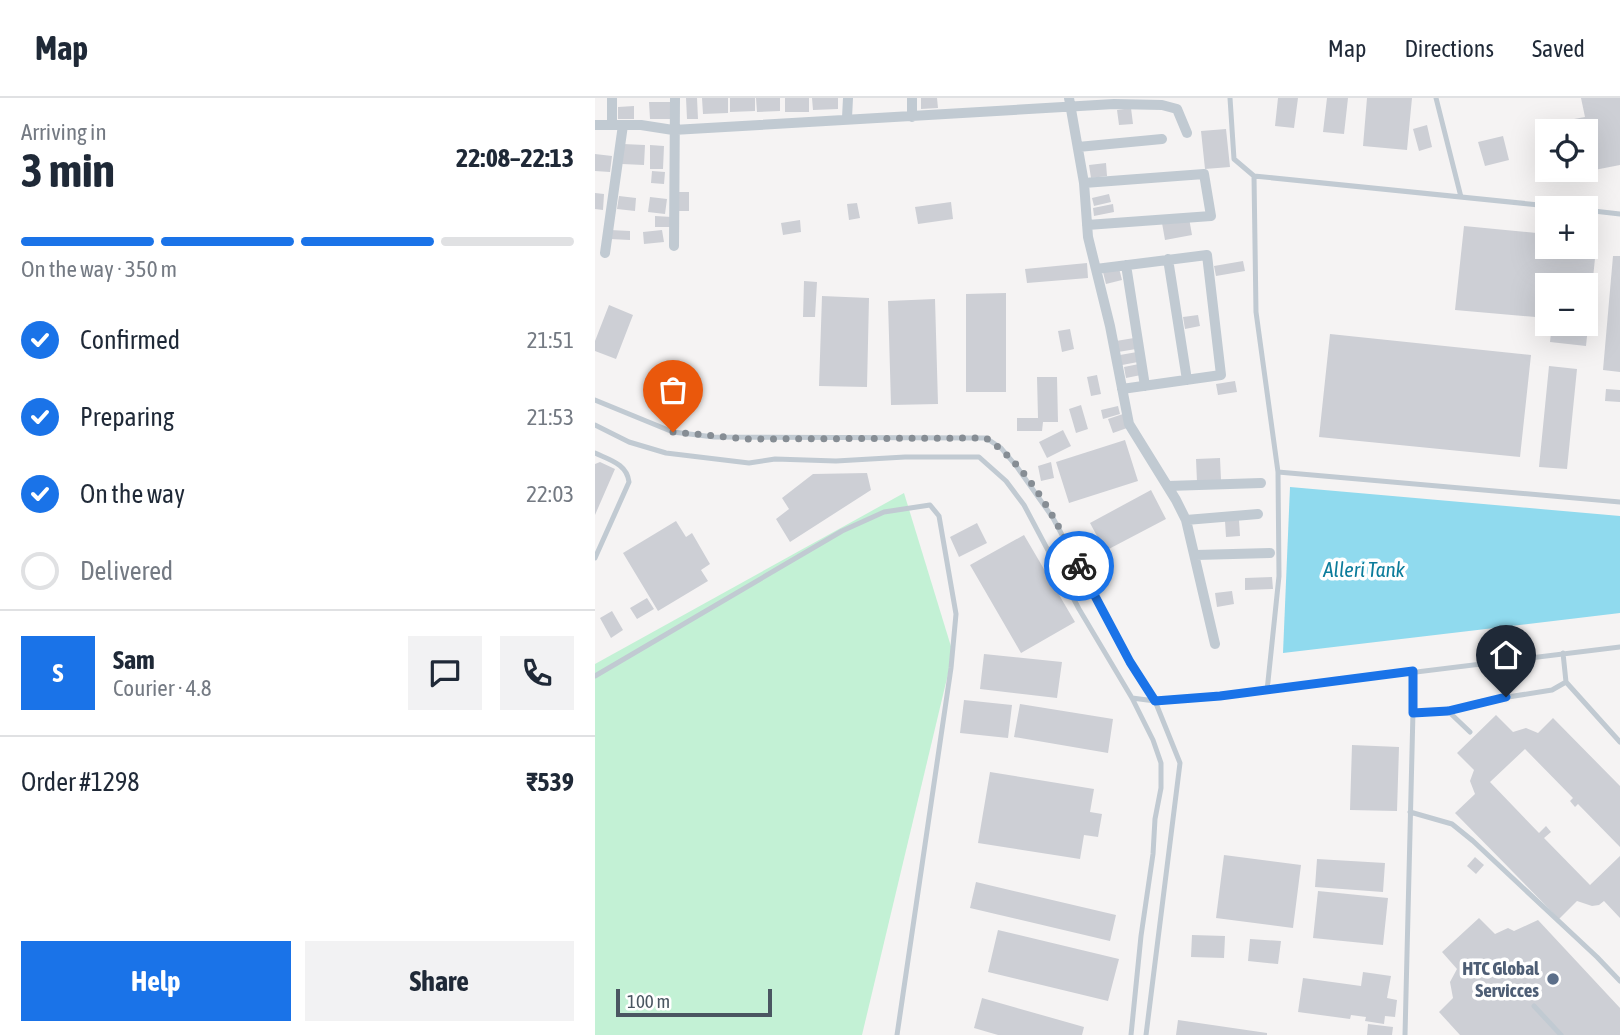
<!DOCTYPE html>
<meta charset="utf-8">
<style>
body{margin:0;font-family:"Asap Condensed",sans-serif;background:#f2f2f3;color:#1f2937;height:100vh;display:flex;flex-direction:column;font-size:26px;white-space:nowrap}
*{box-sizing:border-box;margin:0}
p{font-size:23px;color:#747a83}
.icon{flex:none;width:38px;height:38px;fill:none;stroke:currentColor;stroke-width:2;stroke-linecap:round;stroke-linejoin:round}
.map{position:relative;flex:1;overflow:hidden}
.details{display:flex;flex-direction:column;background:#fff;width:595px}
.details>*{flex:none}
.tools{position:absolute;left:940px;top:21px;display:grid;gap:14px}
.tools a{display:grid;place-items:center;width:63px;height:63px;border-radius:0px;background:#fff;box-shadow:0 7px 28px #0002;font-size:35px}
.scale{position:absolute;left:21px;bottom:18px;width:156px;box-sizing:border-box;padding-left:7px;border:4px solid #4a5661;border-top:0;font-size:19px;line-height:24px;white-space:nowrap;color:#4a5661;-webkit-text-stroke:5px #fff;paint-order:stroke}
.pin{position:absolute;display:grid;place-items:center;width:60px;height:60px;color:#fff;margin:-72px -30px;border-radius:50% 50% 50% 0;rotate:-45deg;box-shadow:0 0 7px #0007}
.pin .icon{rotate:45deg}
.courier{position:absolute;display:grid;place-items:center;width:70px;height:70px;margin:-35px;border:5px solid #1a73e8;border-radius:50%;background:#fff;color:#222;box-shadow:0 2px 9px #0007}
.headline em{font-style:normal;font-weight:700}
.headline div{display:flex;flex-direction:column-reverse}
.headline{display:flex;align-items:center;justify-content:space-between;height:119px;padding:0 21px}
h1{font-size:46px;font-weight:700;line-height:52px}
.bar{display:grid;grid-template-columns:repeat(4,1fr);gap:10px 7px;align-content:center;height:84px;padding:0 21px}
.bar i{height:9px;border-radius:5px;background:#e0e1e3}
.bar .on{background:#1a73e8}
.bar p{grid-column:span 4}
.line{display:flex;align-items:center;gap:18px;padding:0 21px;border-top:2px solid #e0e1e3}
.line div{flex:1}
.round{display:grid;place-items:center;flex:none;width:74px;height:74px;border-radius:0px;background:#f2f2f3}
ol{padding:0 21px;list-style:none}
li{display:flex;align-items:center;gap:21px;height:77px}
li p{margin-inline-start:auto}
li .icon{padding:7px;border-radius:50%;background:#1a73e8;color:#fff;stroke-width:4}
li:last-child{color:#747a83}
li i{width:38px;height:38px;border:4px solid #e0e1e3;border-radius:50%}
.action{display:flex;gap:14px;margin-top:auto;padding:14px 21px}
.action a{flex:1;height:80px;border-radius:0px;background:#1a73e8;color:#fff;font-size:28px;font-weight:700;line-height:80px;text-align:center}
.action a+a{background:#f2f2f3;color:#1f2937}
header{display:flex;align-items:center;gap:42px;box-sizing:border-box;height:98px;padding:0 35px;background:#fff;border-bottom:2px solid #e0e1e3}
header strong{font-size:33px}
nav{display:flex;gap:38px;margin-inline-start:auto;font-size:24px}
main{display:flex;flex:1;min-height:0}
.map>svg:first-child{display:block}
.green{fill:#c3f1d5}
.water{fill:#90daee}
.building{fill:#cdcfd5}
.lines{fill:none;stroke-linecap:round;stroke-linejoin:round}
.service{stroke:#c1cad2;stroke-width:5}
.minor{stroke:#c1cad2;stroke-width:10}
.done{stroke:#868d94;stroke-width:7;stroke-dasharray:0 12.6}
.route{stroke:#1a73e8;stroke-width:9}
.service-dot{fill:#5c6f8a;stroke:#fff;stroke-width:2.5}
.labels{text-anchor:middle;dominant-baseline:central;stroke-width:7;stroke-linejoin:round;paint-order:stroke}
.service-label{font-size:19px;font-weight:bold;fill:#4e5e75;stroke:#fff;text-anchor:end}
.water-label{font-size:21px;font-style:italic;fill:#0c7c9b;stroke:#fff}
</style>
<header>
<strong>Map</strong>
<nav><a>Map</a><a>Directions</a><a>Saved</a></nav>
</header>
<main>
<section class="details">
<div class="headline"><div><h1>3 min</h1><p>Arriving in</p></div><em>22:08–22:13</em></div>
<div class="bar"><i class="on"></i><i class="on"></i><i class="on"></i><i></i><p>On the way · 350 m</p></div>
<ol>
<li><svg class="icon" aria-label="check" viewBox="0 0 24 24"><path d="M5 12l5 5 9-10"/></svg>Confirmed<p>21:51</p></li>
<li><svg class="icon" aria-label="check" viewBox="0 0 24 24"><path d="M5 12l5 5 9-10"/></svg>Preparing<p>21:53</p></li>
<li><svg class="icon" aria-label="check" viewBox="0 0 24 24"><path d="M5 12l5 5 9-10"/></svg>On the way<p>22:03</p></li>
<li><i></i>Delivered</li>
</ol>
<div class="line" style="height:126px"><b class="round" style="background:#1a73e8;color:#fff">S</b><div><b>Sam</b><p>Courier · 4.8</p></div><a class="round"><svg class="icon" aria-label="chat" viewBox="0 0 24 24"><path d="M4 5h16v11H9l-5 4z"/></svg></a><a class="round"><svg class="icon" aria-label="phone" viewBox="0 0 24 24"><path d="M5 4h4l2 5-3 2q2 4 5 5l2-3 5 2v4C11 20 4 13 5 4z"/></svg></a></div>
<div class="line" style="height:91px"><div>Order #1298</div><b>₹539</b></div>
<div class="action"><a>Help</a><a>Share</a></div>
</section>
<div class="map">
<svg width="1025" height="937" viewBox="0 0 1025 937">
<rect width="100%" height="100%" fill="#f5f3f3"/>
<path class="green" d="M309 395 358 555 267 937H0V566Z"/>
<path class="water" d="M695 389 1025 418V515L688 555Z"/>
<path class="building" d="M91 0H102L103 21H92Z
M107 0H133V15L108 16Z
M135 0H160V13L135 14Z
M161 0H185V13L162 14Z
M190 0H214V14H190Z
M217 0H243V11L218 12Z
M326 0H342L343 10 326 11Z
M683 0H703L699 30 680 28Z
M732 0H753L749 36 728 34Z
M772 0H817L812 52 768 48Z
M986 0H1025V67L984 75 983 72H990V33H982L979 21 990 19Z
M54 4H75V21H55Z
M39 8V21H23V9Z
M536 10 538 26 524 27 522 12Z
M832 27 837 49 824 53 818 31Z
M958 27 959 33H952V53L946 54 940 32Z
M631 31 635 69 610 71 606 33Z
M908 38 914 62 890 68 883 44Z
M28 46 50 47 49 67 27 66Z
M55 47 69 48 68 71H55Z
M0 56 17 58 15 74 0 73Z
M511 65 512 78 496 80 494 67Z
M57 73 70 74 69 86 56 85Z
M80 94H94V113H81Z
M0 95 9 96 8 112 0 111Z
M514 96 516 104 499 108 497 100Z
M24 98 41 100 40 113 22 111Z
M55 99 72 101 70 116 53 114Z
M356 104 358 121 323 126 320 109Z
M262 105 265 120 254 122 252 106Z
M518 106 519 114 499 118 498 110Z
M60 118 77 119V129H60Z
M594 120 597 137 570 142 567 125Z
M205 122 206 134 188 137 186 125Z
M869 128 952 136V149H990V140L1002 141 991 248 955 244 957 226H990V187H952V220L860 212Z
M15 132 35 133V142L15 141Z
M67 132 69 144 49 146 48 134Z
M1018 158H1025V274L1008 272Z
M648 163 650 173 621 178 619 168Z
M492 165 493 180 432 185 430 171Z
M524 170 527 182 511 186 508 174Z
M209 183 222 184 220 219H208Z
M411 195V294H371V196Z
M227 198 274 200 272 289 224 288Z
M340 201 343 306 296 307 293 203Z
M14 207 38 217 21 261 0 253V243Z
M603 217 605 228 590 231 588 219Z
M475 231 479 251 467 254 463 233Z
M735 236 936 257 925 359 724 339Z
M539 240 541 251 523 254 521 243Z
M542 254 543 264 527 267 525 257Z
M544 266 546 277 531 280 529 269Z
M954 268 982 271 972 371 944 369Z
M502 277 506 296 496 298 492 279Z
M442 279H462L463 324H448L447 333H422V320H443Z
M640 283 642 294 623 297 621 286Z
M1011 291 1025 292V304L1010 303Z
M486 307 493 331 481 335 474 311Z
M523 308 525 316 508 321 506 312Z
M528 316 532 330 518 335 513 321Z
M468 332 476 348 452 360 444 344Z
M530 342 543 383 474 405 461 364Z
M625 360 626 382 602 384 601 361Z
M5 364 20 371 0 417V366Z
M456 364 459 380 446 383 443 368Z
M272 375 276 392 195 444 181 421 194 411 187 400 218 376Z
M556 392 571 421 510 453 495 425Z
M644 422 645 438 631 439 630 423Z
M81 423 91 439 97 435 115 466 106 472 113 483 63 513 28 455Z
M382 425 392 445 364 459 355 439Z
M429 437 480 524 426 555 375 467Z
M677 479 678 491 650 492V480Z
M637 493 639 506 622 509 620 495Z
M52 500 59 511 42 521 35 510Z
M17 513 28 532 16 540 5 520Z
M389 556 467 564 462 600 385 591Z
M369 602 417 607 413 640 365 635Z
M425 606 518 621 513 655 419 639Z
M901 617 918 634 931 630 943 635 958 620 1025 688V749L983 706 980 709 975 703 978 700 930 651 895 684 944 735 951 728 956 734 949 740 995 787 1025 758V820L1009 803 1004 807 997 808 982 803 964 821 860 715 880 696 875 683 879 672 862 655Z
M757 647 804 649 802 713 755 712Z
M395 674 499 691 495 714 507 716 503 739 489 737 485 761 383 745Z
M629 757 706 767 698 830 621 820Z
M880 759 889 767 881 776 872 768Z
M722 761 790 765 788 794 720 789Z
M381 784 521 817 515 843 375 810Z
M723 793 793 800 788 847 718 840Z
M884 820 900 836 913 830 919 833 943 822 1025 910V937H865L844 914 858 900 855 884 862 871 847 854Z
M403 832 524 861 513 903 393 874Z
M597 837 630 838 629 860 596 859Z
M655 841 686 843 683 866 653 863Z
M768 874 796 878 792 900 802 902 800 919 790 918 789 926 770 923 771 919 756 917 755 921 703 914 708 880 766 888Z
M387 900 489 929 487 937H403L379 930Z
M583 922 672 935V937H581Z
M773 926 798 929 797 937H772Z"/>
<g class="lines">
<path class="service" d="M635 0 639 61 659 78
M841 0 866 99
M990 112 1025 116
M0 302 78 334 119 339 391 340 406 350 422 369 458 420 535 564 560 603 585 665 551 937
M0 327 34 344 71 355 154 365 180 361 241 363 310 359H384L411 383 429 407 484 511 537 600 558 642 566 665V690L560 721 558 756 546 838 536 937
M0 355C15 362 32 366 34 384L0 460
M683 374 1025 404
M968 555 971 584 1025 644
M0 578 247 433 289 414 335 407 344 418 361 516 356 570 302 937
M672 593 684 478 683 374 661 214 659 78 974 110
M537 600 560 603 602 601 1025 549
M853 613 875 634
M818 615 853 613 888 603 957 592 971 584
M815 714 857 726 878 743 1002 859 1025 883
M939 908 966 937
M810 937 819 573"/>
<path class="minor" d="M17 0V27
M474 0 489 85 493 139 515 228 534 326 581 402 591 422 620 546
M317 19V0
M252 20 253 0
M0 27H46L78 32 519 6 567 7 582 11 592 35
M483 49 567 41
M489 85 609 76 616 118 492 127
M79 148 80 0
M10 155 28 27
M573 161 592 282
M531 167 550 288
M501 171 612 157 626 277 527 291
M573 388 666 385
M591 422 663 416
M601 457 675 455"/>
</g>
<g class="lines">
<path class="done" d="M78 334 152 341 391 340C434 369 461 422 484 468"/>
<path class="route" d="M484 468 535 564 560 603 625 598 818 573V615L853 613 911 599"/>
</g>
<circle class="service-dot" cx="958" cy="881" r="7"/>
<g class="labels">
<g class="service-label">
<text x="944" y="870">HTC Global<tspan x="944" dy="22">Servicces</tspan></text>
</g>
<g class="water-label">
<text x="769" y="471">Alleri Tank</text>
</g>
</g>
</svg>
<div class="tools">
<a><svg class="icon" aria-label="locate" viewBox="0 0 24 24"><circle cx="12" cy="12" r="6"/><path d="M12 2v4M12 18v4M2 12h4M18 12h4"/></svg></a>
<a>+</a>
<a>−</a>
</div>
<div class="scale">100 m</div>
<div class="pin" style="left:78px;top:334px;background:#ea580c"><svg class="icon" aria-label="bag" viewBox="0 0 24 24"><path d="M5 8h14l-1 12H6zM9 8a3 3 0 0 1 6 0"/></svg></div>
<div class="pin" style="left:911px;top:599px;background:#1f2937"><svg class="icon" aria-label="home" viewBox="0 0 24 24"><path d="M3 11l9-7 9 7M6 9v11h12V9"/></svg></div>
<div class="courier" style="left:484px;top:468px"><svg class="icon" aria-label="bike" viewBox="0 0 24 24"><circle cx="6" cy="16" r="4"/><circle cx="18" cy="16" r="4"/><path d="M6 16l4-8h5l3 8M10 8l3 8H6M13 5h3"/></svg></div>
</div>
</main>
